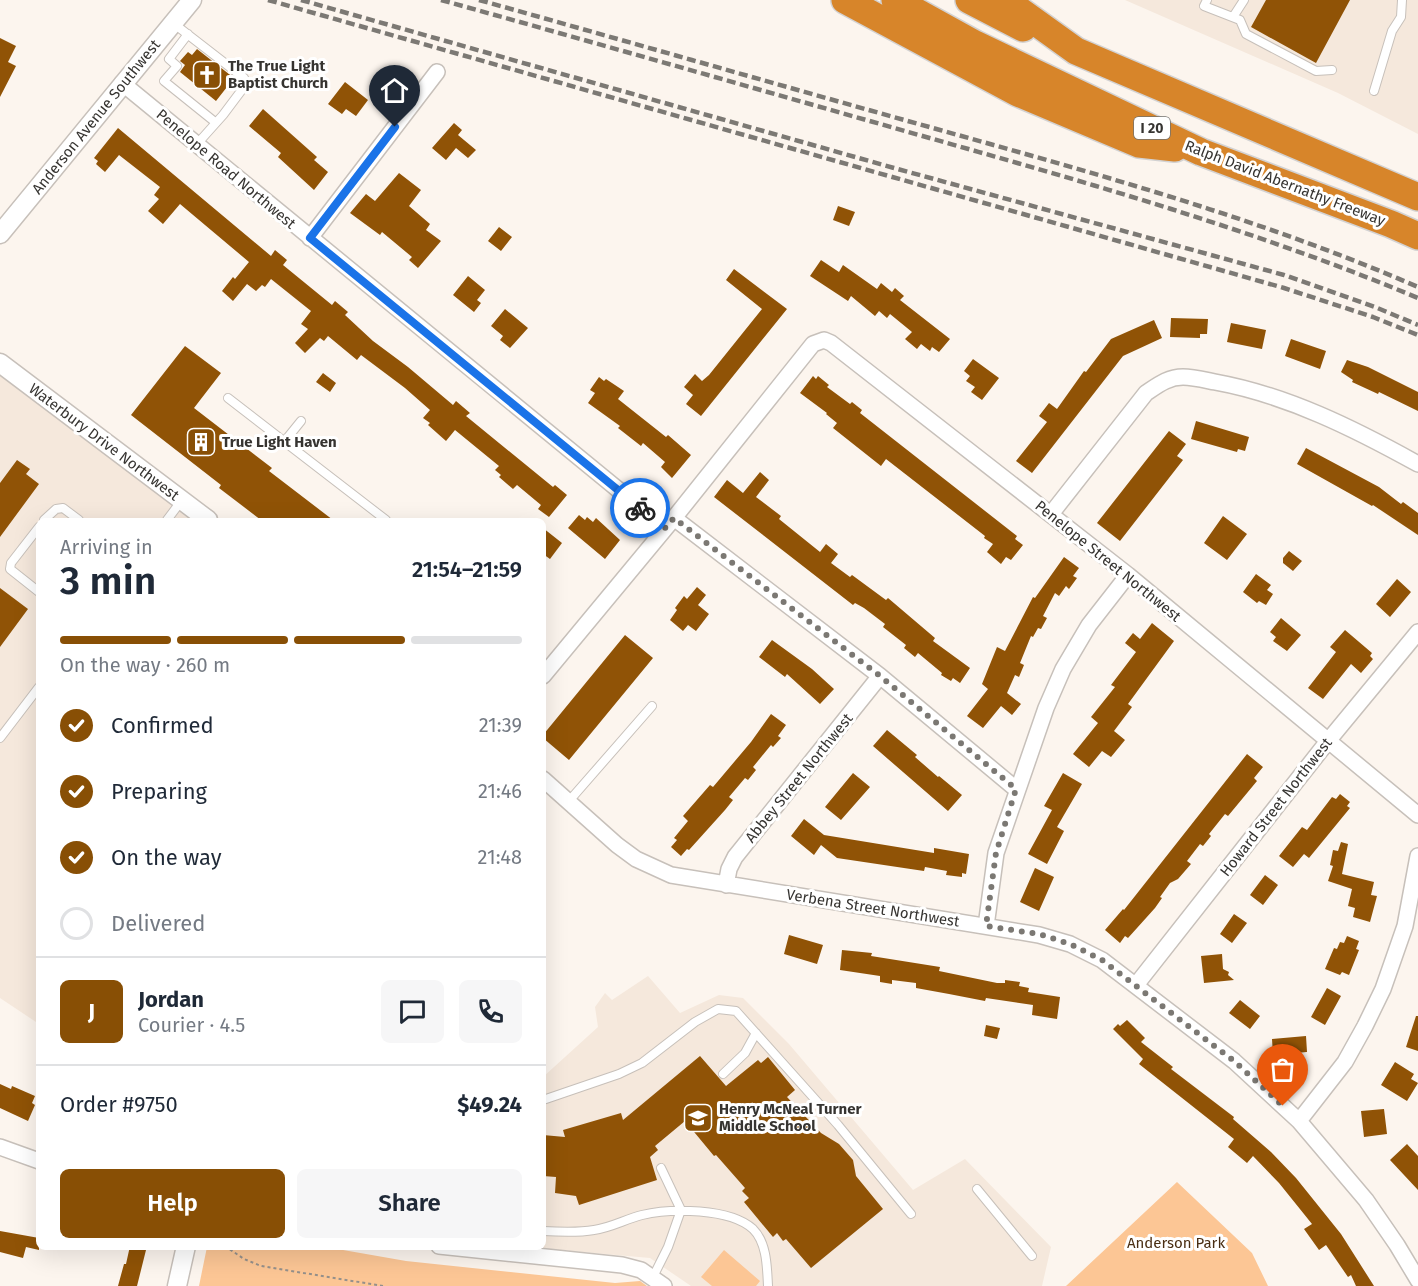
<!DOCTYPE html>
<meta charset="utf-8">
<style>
body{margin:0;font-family:"Fira Sans",sans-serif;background:#f6f6f7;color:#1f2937;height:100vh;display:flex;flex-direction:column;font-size:22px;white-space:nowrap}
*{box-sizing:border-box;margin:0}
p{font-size:20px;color:#747a83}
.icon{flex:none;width:33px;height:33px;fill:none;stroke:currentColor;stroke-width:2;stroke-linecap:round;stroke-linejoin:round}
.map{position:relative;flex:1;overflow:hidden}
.drawer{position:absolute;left:36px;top:518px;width:510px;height:732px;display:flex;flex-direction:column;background:#fff;border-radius:9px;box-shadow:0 6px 24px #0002}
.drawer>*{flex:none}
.pin{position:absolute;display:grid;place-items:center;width:51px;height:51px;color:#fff;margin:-62px -26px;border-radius:50% 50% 50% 0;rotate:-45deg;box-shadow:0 0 6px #0007}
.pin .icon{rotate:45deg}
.courier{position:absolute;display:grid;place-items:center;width:60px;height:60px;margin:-30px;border:4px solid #1a73e8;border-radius:50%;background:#fff;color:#222;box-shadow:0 2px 8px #0007}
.head em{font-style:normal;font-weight:600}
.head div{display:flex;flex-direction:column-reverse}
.head{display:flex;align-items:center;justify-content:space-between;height:102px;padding:0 24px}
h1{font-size:39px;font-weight:600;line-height:45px}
.bar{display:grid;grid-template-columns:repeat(4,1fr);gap:9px 6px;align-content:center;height:72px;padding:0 24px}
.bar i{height:8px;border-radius:4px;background:#e0e1e3}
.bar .active{background:#884f05}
.bar p{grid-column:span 4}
.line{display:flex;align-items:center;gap:15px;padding:0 24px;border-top:2px solid #e0e1e3}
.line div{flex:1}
.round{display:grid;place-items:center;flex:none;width:63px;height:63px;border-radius:9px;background:#f6f6f7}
ol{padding:0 24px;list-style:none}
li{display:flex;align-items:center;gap:18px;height:66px}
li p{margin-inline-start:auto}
li .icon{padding:6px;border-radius:50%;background:#884f05;color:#fff;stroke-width:4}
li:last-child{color:#747a83}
li i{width:33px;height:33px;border:3px solid #e0e1e3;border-radius:50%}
.action{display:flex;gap:12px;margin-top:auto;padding:12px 24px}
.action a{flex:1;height:69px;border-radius:9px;background:#884f05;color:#fff;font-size:24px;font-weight:600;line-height:69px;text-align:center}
.action a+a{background:#f6f6f7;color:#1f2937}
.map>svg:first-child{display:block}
.built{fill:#f5e8dc}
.green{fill:#fcc695}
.building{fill:#905306}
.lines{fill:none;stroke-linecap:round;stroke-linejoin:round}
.service-casing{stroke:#c7c0ba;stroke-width:10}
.minor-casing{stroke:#c7c0ba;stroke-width:18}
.tertiary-casing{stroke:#c7c0ba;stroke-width:21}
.motorway-casing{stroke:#d3d2d2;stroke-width:30}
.path{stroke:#95908b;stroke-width:2;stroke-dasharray:3 3;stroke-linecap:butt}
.service{stroke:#fff;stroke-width:8}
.minor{stroke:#fff;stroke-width:15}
.tertiary{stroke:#fff;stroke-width:18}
.motorway{stroke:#d7852a;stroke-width:27}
.rail{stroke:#7c7974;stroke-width:4.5;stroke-dasharray:9 4.5;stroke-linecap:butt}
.done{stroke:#7b7873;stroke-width:6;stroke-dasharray:0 10.8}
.route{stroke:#1a73e8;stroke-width:8}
.labels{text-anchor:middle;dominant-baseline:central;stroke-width:6;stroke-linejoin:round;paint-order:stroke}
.shield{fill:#fff;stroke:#72716f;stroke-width:1.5}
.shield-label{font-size:14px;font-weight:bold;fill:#363431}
.poi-label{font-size:15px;font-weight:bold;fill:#363431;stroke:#fff;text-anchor:start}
.street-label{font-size:15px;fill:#363431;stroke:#fff}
.park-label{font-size:15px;fill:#4a2e13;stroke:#fff}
</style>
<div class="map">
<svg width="1418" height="1286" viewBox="0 0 1418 1286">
<rect width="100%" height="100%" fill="#fcf5ee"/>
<path class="built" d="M1125 0H1418V134L1338 93Z
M0 352 217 520H39V1024L0 998Z
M648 976 680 1013 719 995 743 998 789 1044 913 1190 965 1159 1051 1247 1042 1286H691L650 1258 526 1247 543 1246V1077L598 1027 595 1007 605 993 612 1000Z"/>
<path class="green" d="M1177 1182 1252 1253 1268 1286H1066Z
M207 1247H326L406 1261 615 1283 640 1281 647 1286H199Z
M724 1250 760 1281 756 1286H712L701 1277Z"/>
<path class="building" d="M1266 0H1350L1316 63 1251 27Z
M0 38 16 46 8 62 16 66 0 97Z
M197 49 234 78 216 101 180 72 185 65 180 61 188 52 192 55Z
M345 82 368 100 356 116 346 109 342 114 328 104Z
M263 109 317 157 314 160 328 172 314 190 278 157 281 153 249 126Z
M454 123 462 130 458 135 476 150 468 158 456 148 446 160 432 148Z
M118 128 271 256 275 250 287 260 283 265 332 305 335 301 348 312 345 315 373 341 408 367 453 405 456 401 470 413 466 416 553 487 555 485 567 495 549 517 538 509 541 505 517 485 513 489 499 477 501 475 495 470 499 466 455 430 446 441 428 425 430 423 423 418 430 410 405 388 361 355 357 360 328 336 324 341 320 338 305 353 295 343 308 329 301 324 311 311 271 279 265 287 262 285 256 291 247 284 233 301 222 291 233 277 235 279 249 262 180 204 163 224 148 211 159 199 154 195 160 187 119 155 105 172 96 164 98 161 94 158Z
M399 173 421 190 409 206 430 224 426 230 441 241 418 268 409 260 412 257 382 232 380 235 350 213 366 194 375 201Z
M838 206 855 212 849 226 833 220Z
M499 227 512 237 501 251 488 241Z
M821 260 839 272 843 265 877 289 881 283 892 292 895 288 904 296 900 300 950 339 939 352 932 347 930 351 921 344 917 349 905 339 912 332 890 314 887 318 879 311 875 316 851 296 848 301 810 276Z
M734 269 787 309 701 416 686 404 693 395 684 387 695 374 702 381 709 375 762 309 726 280Z
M468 276 485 290 477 300 481 303 474 312 453 295Z
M505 309 528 328 510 348 500 340 503 336 491 326Z
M1171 318 1208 319 1207 334H1200V338L1170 337Z
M1154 320 1162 338 1123 356 1032 473 1016 461 1047 422 1039 416 1049 403 1057 409 1084 371 1086 372 1111 339Z
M1231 323 1266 330 1262 349 1227 342Z
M1291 339 1326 351 1320 369 1285 356Z
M185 346 221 373 194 408 272 468 269 471 333 520H261L219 488 221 485 131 415Z
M973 359 999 378 982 400 971 392 975 387 966 381 970 376 964 371Z
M1347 360 1368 367 1418 392V411L1379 392 1378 394 1352 382 1353 380 1341 372Z
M323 373 336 383 330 392 316 382Z
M813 376 816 379 818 376 829 385 827 387 850 404 852 402 862 410 860 413 1017 536 1015 539 1023 545 1011 560 1006 557 1001 564 987 552 993 544 984 538 985 536 886 459 881 466 833 428 837 423 826 414 827 413 800 393Z
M599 377 604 381 606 379 624 391 618 399 666 437 668 435 691 455 672 478 661 467 665 462 643 443 641 446 618 428 620 426 588 403 595 393 590 390Z
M1196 421 1249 437 1245 451 1238 449 1237 452 1191 439Z
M1169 431 1186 444 1177 456 1183 460 1120 541 1097 523Z
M1306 448 1379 487 1401 504 1403 502 1418 513V535L1373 505 1372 506 1297 464Z
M17 460 30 469 26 474 39 484 0 537V483Z
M760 472 769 480 756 497 781 516 779 519 820 552 826 544 838 554 831 563 850 577 852 575 886 600 888 598 935 638 933 641 970 668 960 683 953 678 951 681 941 675 942 673 918 653 915 657 904 648 906 645 883 627 885 624 864 608 855 603 853 605 714 497 727 480 743 493Z
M579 515 585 520 587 517 593 522 596 518 620 540 605 559 568 528Z
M1223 516 1247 534 1227 560 1204 543Z
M543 528 562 543 550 559 543 554Z
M1289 551 1302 561 1293 571 1283 563V558Z
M1064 557 1079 568 1073 576 1077 578 1069 589 1066 586 1059 596 1055 593 1043 616 1047 618 1041 629 1038 628 1033 637 1031 636 1020 663 1024 665 1019 677 1015 675 1007 693 1021 704 1012 715 1001 706 983 728 967 716 988 689 982 684 997 647 1005 651 1033 597 1035 598Z
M1256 574 1271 585 1267 590 1273 594 1266 605 1259 601 1257 603 1243 592Z
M1397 579 1411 592 1390 617 1376 604Z
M697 587 706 595 698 605 709 614 696 631 688 625 683 631 670 620 677 610 675 608 684 596 687 599Z
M0 588 28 609 0 647Z
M1281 618 1301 635 1287 651 1273 641 1276 637 1270 632Z
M1152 623 1174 641 1128 704 1132 707 1114 731 1125 740 1111 757 1102 751 1089 767 1073 754 1098 723 1091 717 1115 687 1111 685 1136 652 1125 643 1133 633 1140 639Z
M1345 630 1372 653 1370 656 1373 659 1361 673 1351 664 1323 699 1308 688 1336 652 1330 647Z
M625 635 653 658 569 760 543 738V735Z
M772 640 812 669 834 689 820 704 787 674 785 677 759 657Z
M771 714 786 725 778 736 781 738 773 747 771 745 753 767 756 770 748 780 745 778 729 797 733 800 725 810 689 850 687 849 681 856 671 847 677 840 674 838 688 821 683 816 710 785 713 787 751 742Z
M887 730 917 755 915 757 938 777 939 776 962 795 948 811 873 746Z
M1247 754 1263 767 1254 778 1257 781 1228 816 1225 814 1209 834 1211 836 1203 846 1200 844 1187 861 1191 864 1178 879 1170 883 1160 897 1162 898 1155 908 1128 938 1125 936 1120 943 1105 930 1123 909 1124 910Z
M853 773 870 787 841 820 825 807Z
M1063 773 1082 784 1057 827 1064 831 1047 864 1028 854 1052 810 1044 806Z
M1340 794 1350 802 1347 806 1350 808 1309 858 1304 854 1293 867 1279 856 1302 827 1307 830 1332 797 1336 799Z
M804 819 824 835 934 853V848L969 854 966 874 962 873V877L946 875 947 871 925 867 924 871 837 858 821 845 814 855 791 836Z
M1341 842 1348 844 1342 874 1374 882 1371 895 1377 896 1370 922 1353 917 1355 908 1348 906 1352 889 1328 881 1333 866 1330 865 1333 850 1338 851Z
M1035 868 1054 877 1039 911 1020 902Z
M1265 875 1278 885 1263 905 1250 895Z
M1234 914 1247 923 1232 943 1220 934Z
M789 935 823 945 817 964 784 954Z
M1347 936 1359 941 1356 949 1359 950 1349 975 1342 972 1340 975 1325 969 1334 948 1337 949 1340 942 1344 943Z
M842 950 872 953 871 956 940 967 939 971 997 983H1005V980L1020 982 1019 986 1029 988 1028 992 1060 997 1057 1019 1032 1015 1033 1005 986 998 985 1001 949 994 916 988V983L892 980V984L880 982V976L840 970Z
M1222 954 1223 969 1229 972 1228 975 1234 980 1204 983 1201 956Z
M1327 988 1341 996 1325 1025 1311 1017Z
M1240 1000 1260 1016 1250 1029 1229 1013Z
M1416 1016H1418V1051L1406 1047Z
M1127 1020 1145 1038 1141 1042 1173 1067 1171 1069 1234 1117 1233 1119 1271 1152 1296 1178 1341 1234 1374 1286H1356L1351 1275 1348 1277 1326 1245 1319 1250 1304 1229 1312 1224 1279 1183 1253 1156 1247 1163 1228 1147 1234 1139 1139 1064 1143 1059 1113 1029 1118 1024 1120 1026Z
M986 1025 1000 1028 997 1039 984 1036Z
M1306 1036 1307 1052 1273 1055 1272 1039Z
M700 1056 726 1086 758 1060 761 1063 768 1057 795 1090 787 1097 821 1133 839 1144 853 1160 856 1176 883 1209 811 1268 786 1239 783 1241 777 1233 773 1237 744 1202 749 1198 742 1191 745 1188 716 1155 714 1156 685 1121 655 1146 658 1150 650 1157 657 1180 579 1205 576 1196 555 1193 556 1177 543 1176V1135L565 1137 563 1130 621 1113 623 1120Z
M1395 1062 1414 1074 1411 1079 1418 1083 1407 1101 1381 1085Z
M0 1084 11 1089 12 1086 35 1096 32 1103 35 1105 28 1121 0 1108Z
M1384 1109 1387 1134 1364 1137 1361 1111Z
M1407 1144 1418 1156V1190L1390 1160Z
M0 1231 39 1238V1250L26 1247 23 1258 0 1252Z
M130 1246H147L137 1286H118L124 1264H126Z"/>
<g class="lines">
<g class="service-casing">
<path id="service" d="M1207 0 1204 6 1240 20 1246 34 1316 71 1332 70
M1233 17 1244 0
M173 23 244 78 247 83 223 115 197 144
M188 34 169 59 177 66 164 81 215 122
M1374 91 1392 31 1401 17 1402 0
M228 398 386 520
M284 442 301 421
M44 520 56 509 63 508 79 520
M167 520 182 500
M39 527 11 563 10 569 39 592
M0 738 39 687
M569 801 652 706
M723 1074 745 1053 756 1033
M543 1100 619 1074 642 1063 695 1022 718 1009 736 1011 838 1125 911 1214
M977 1189 1032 1256
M543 1231C560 1232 577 1233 594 1230 610 1228 626 1219 642 1215 671 1208 730 1208 753 1229 767 1243 767 1267 768 1286
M653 1277 668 1247 681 1210 661 1168"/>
</g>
<g class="minor-casing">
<path id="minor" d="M122 83 665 528
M310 238 437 72
M1051 514 1146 393C1158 385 1168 377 1183 377 1193 377 1205 380 1215 382 1287 395 1355 429 1418 464
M674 518 880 676 1016 789
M543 676 674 518 813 344 824 340 831 343 1128 575 1418 815
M543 779 617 845 636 859 671 875 1039 935 1070 944 1102 960 1234 1061 1299 1121 1366 1200 1397 1245 1418 1280
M726 885 729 869 735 857 880 676
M986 926 996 853 1046 708 1063 669 1089 625 1128 575
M1136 985 1328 741 1418 632
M1299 1121 1345 1062 1365 1026 1383 989 1405 926 1418 856
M0 1147 39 1161
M439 1246 622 1265 641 1270 664 1286"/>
</g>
<g class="tertiary-casing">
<path id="tertiary" d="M0 234 192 0
M0 363 208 520
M177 1286 186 1246"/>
</g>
<g class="motorway-casing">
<path id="motorway" d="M845 0 1018 93 1139 144 1175 148
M895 0 975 44 1201 152 1391 224 1418 236
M969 0 1023 28
M1005 0 1076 51 1418 197"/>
</g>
<path class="path" d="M225 1246 244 1259 261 1266 383 1286"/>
<use href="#service" class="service"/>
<use href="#minor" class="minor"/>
<use href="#tertiary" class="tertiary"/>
<use href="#motorway" class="motorway"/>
<path class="rail" d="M268 0 1284 288 1373 317 1418 335
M301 0 894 168 1284 275 1375 307 1418 325
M441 0C603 45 764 91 926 137 1092 184 1258 231 1418 298
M479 0C633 43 786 87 940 130 1101 175 1264 220 1418 287"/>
</g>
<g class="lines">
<path class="done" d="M640 508 665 528 674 518 880 676 1016 789 996 853 986 926 1039 934 1070 944 1102 960 1234 1061 1283 1106"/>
<path class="route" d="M395 127 310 238 640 508"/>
</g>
<defs>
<g id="church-square" transform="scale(1.5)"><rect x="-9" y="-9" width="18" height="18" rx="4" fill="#884f05" stroke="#fff"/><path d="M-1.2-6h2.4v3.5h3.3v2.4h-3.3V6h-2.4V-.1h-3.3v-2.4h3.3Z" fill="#fff"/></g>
<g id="building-square" transform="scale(1.5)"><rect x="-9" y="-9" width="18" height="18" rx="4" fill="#884f05" stroke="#fff"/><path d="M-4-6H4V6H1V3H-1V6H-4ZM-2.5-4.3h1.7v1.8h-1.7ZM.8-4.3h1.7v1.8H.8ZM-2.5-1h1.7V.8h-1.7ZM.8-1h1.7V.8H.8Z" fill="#fff"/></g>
<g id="school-square" transform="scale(1.5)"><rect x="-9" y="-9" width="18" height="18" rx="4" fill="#884f05" stroke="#fff"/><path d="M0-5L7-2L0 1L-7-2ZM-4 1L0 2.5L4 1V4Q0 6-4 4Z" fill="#fff"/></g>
</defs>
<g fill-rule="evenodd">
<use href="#church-square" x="207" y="75"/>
<use href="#building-square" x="201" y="442"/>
<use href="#school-square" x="698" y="1118"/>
</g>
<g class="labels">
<rect class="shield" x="1134" y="117" width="36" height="22" rx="4.5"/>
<g class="shield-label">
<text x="1152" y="128">I 20</text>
</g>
<g class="poi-label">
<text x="228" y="66">The True Light<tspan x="228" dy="17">Baptist Church</tspan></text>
<text x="222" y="442">True Light Haven</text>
<text x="719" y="1109">Henry McNeal Turner<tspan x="719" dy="17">Middle School</tspan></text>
</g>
<g class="street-label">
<text transform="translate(96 117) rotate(-51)">Anderson Avenue Southwest</text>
<text transform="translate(226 169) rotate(40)">Penelope Road Northwest</text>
<text transform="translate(1285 183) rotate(21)">Ralph David Abernathy Freeway</text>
<text transform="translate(104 442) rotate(37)">Waterbury Drive Northwest</text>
<text transform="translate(1108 561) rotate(39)">Penelope Street Northwest</text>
<text transform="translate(799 778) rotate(-51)">Abbey Street Northwest</text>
<text transform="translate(1276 807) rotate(-52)">Howard Street Northwest</text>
<text transform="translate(873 908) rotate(9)">Verbena Street Northwest</text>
</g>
<g class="park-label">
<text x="1176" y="1243">Anderson Park</text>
</g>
</g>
</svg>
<div class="pin" style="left:1283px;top:1106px;background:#ea580c"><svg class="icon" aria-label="bag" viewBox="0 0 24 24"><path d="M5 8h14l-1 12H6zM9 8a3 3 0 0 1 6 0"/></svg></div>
<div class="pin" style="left:395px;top:127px;background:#1f2937"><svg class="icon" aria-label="home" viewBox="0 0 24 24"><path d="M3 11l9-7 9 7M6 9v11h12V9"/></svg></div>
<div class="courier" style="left:640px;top:508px"><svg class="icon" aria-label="bike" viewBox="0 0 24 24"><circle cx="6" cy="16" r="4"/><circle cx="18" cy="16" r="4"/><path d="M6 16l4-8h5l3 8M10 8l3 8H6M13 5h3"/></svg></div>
<section class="drawer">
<div class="head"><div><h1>3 min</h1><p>Arriving in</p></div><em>21:54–21:59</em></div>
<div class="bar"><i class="active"></i><i class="active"></i><i class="active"></i><i></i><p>On the way · 260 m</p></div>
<ol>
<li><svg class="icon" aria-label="check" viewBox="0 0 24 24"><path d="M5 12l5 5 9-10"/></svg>Confirmed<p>21:39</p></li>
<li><svg class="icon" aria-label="check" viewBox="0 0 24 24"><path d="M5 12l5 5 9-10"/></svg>Preparing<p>21:46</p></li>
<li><svg class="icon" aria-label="check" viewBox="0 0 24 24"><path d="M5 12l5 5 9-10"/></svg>On the way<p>21:48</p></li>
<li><i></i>Delivered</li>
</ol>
<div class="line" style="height:108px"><b class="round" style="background:#884f05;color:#fff">J</b><div><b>Jordan</b><p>Courier · 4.5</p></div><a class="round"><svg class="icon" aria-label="chat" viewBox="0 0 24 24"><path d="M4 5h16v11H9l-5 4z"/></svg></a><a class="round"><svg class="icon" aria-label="phone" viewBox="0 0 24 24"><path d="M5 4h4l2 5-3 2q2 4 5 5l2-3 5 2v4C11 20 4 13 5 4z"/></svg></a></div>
<div class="line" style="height:78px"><div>Order #9750</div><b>$49.24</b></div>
<div class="action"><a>Help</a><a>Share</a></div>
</section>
</div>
